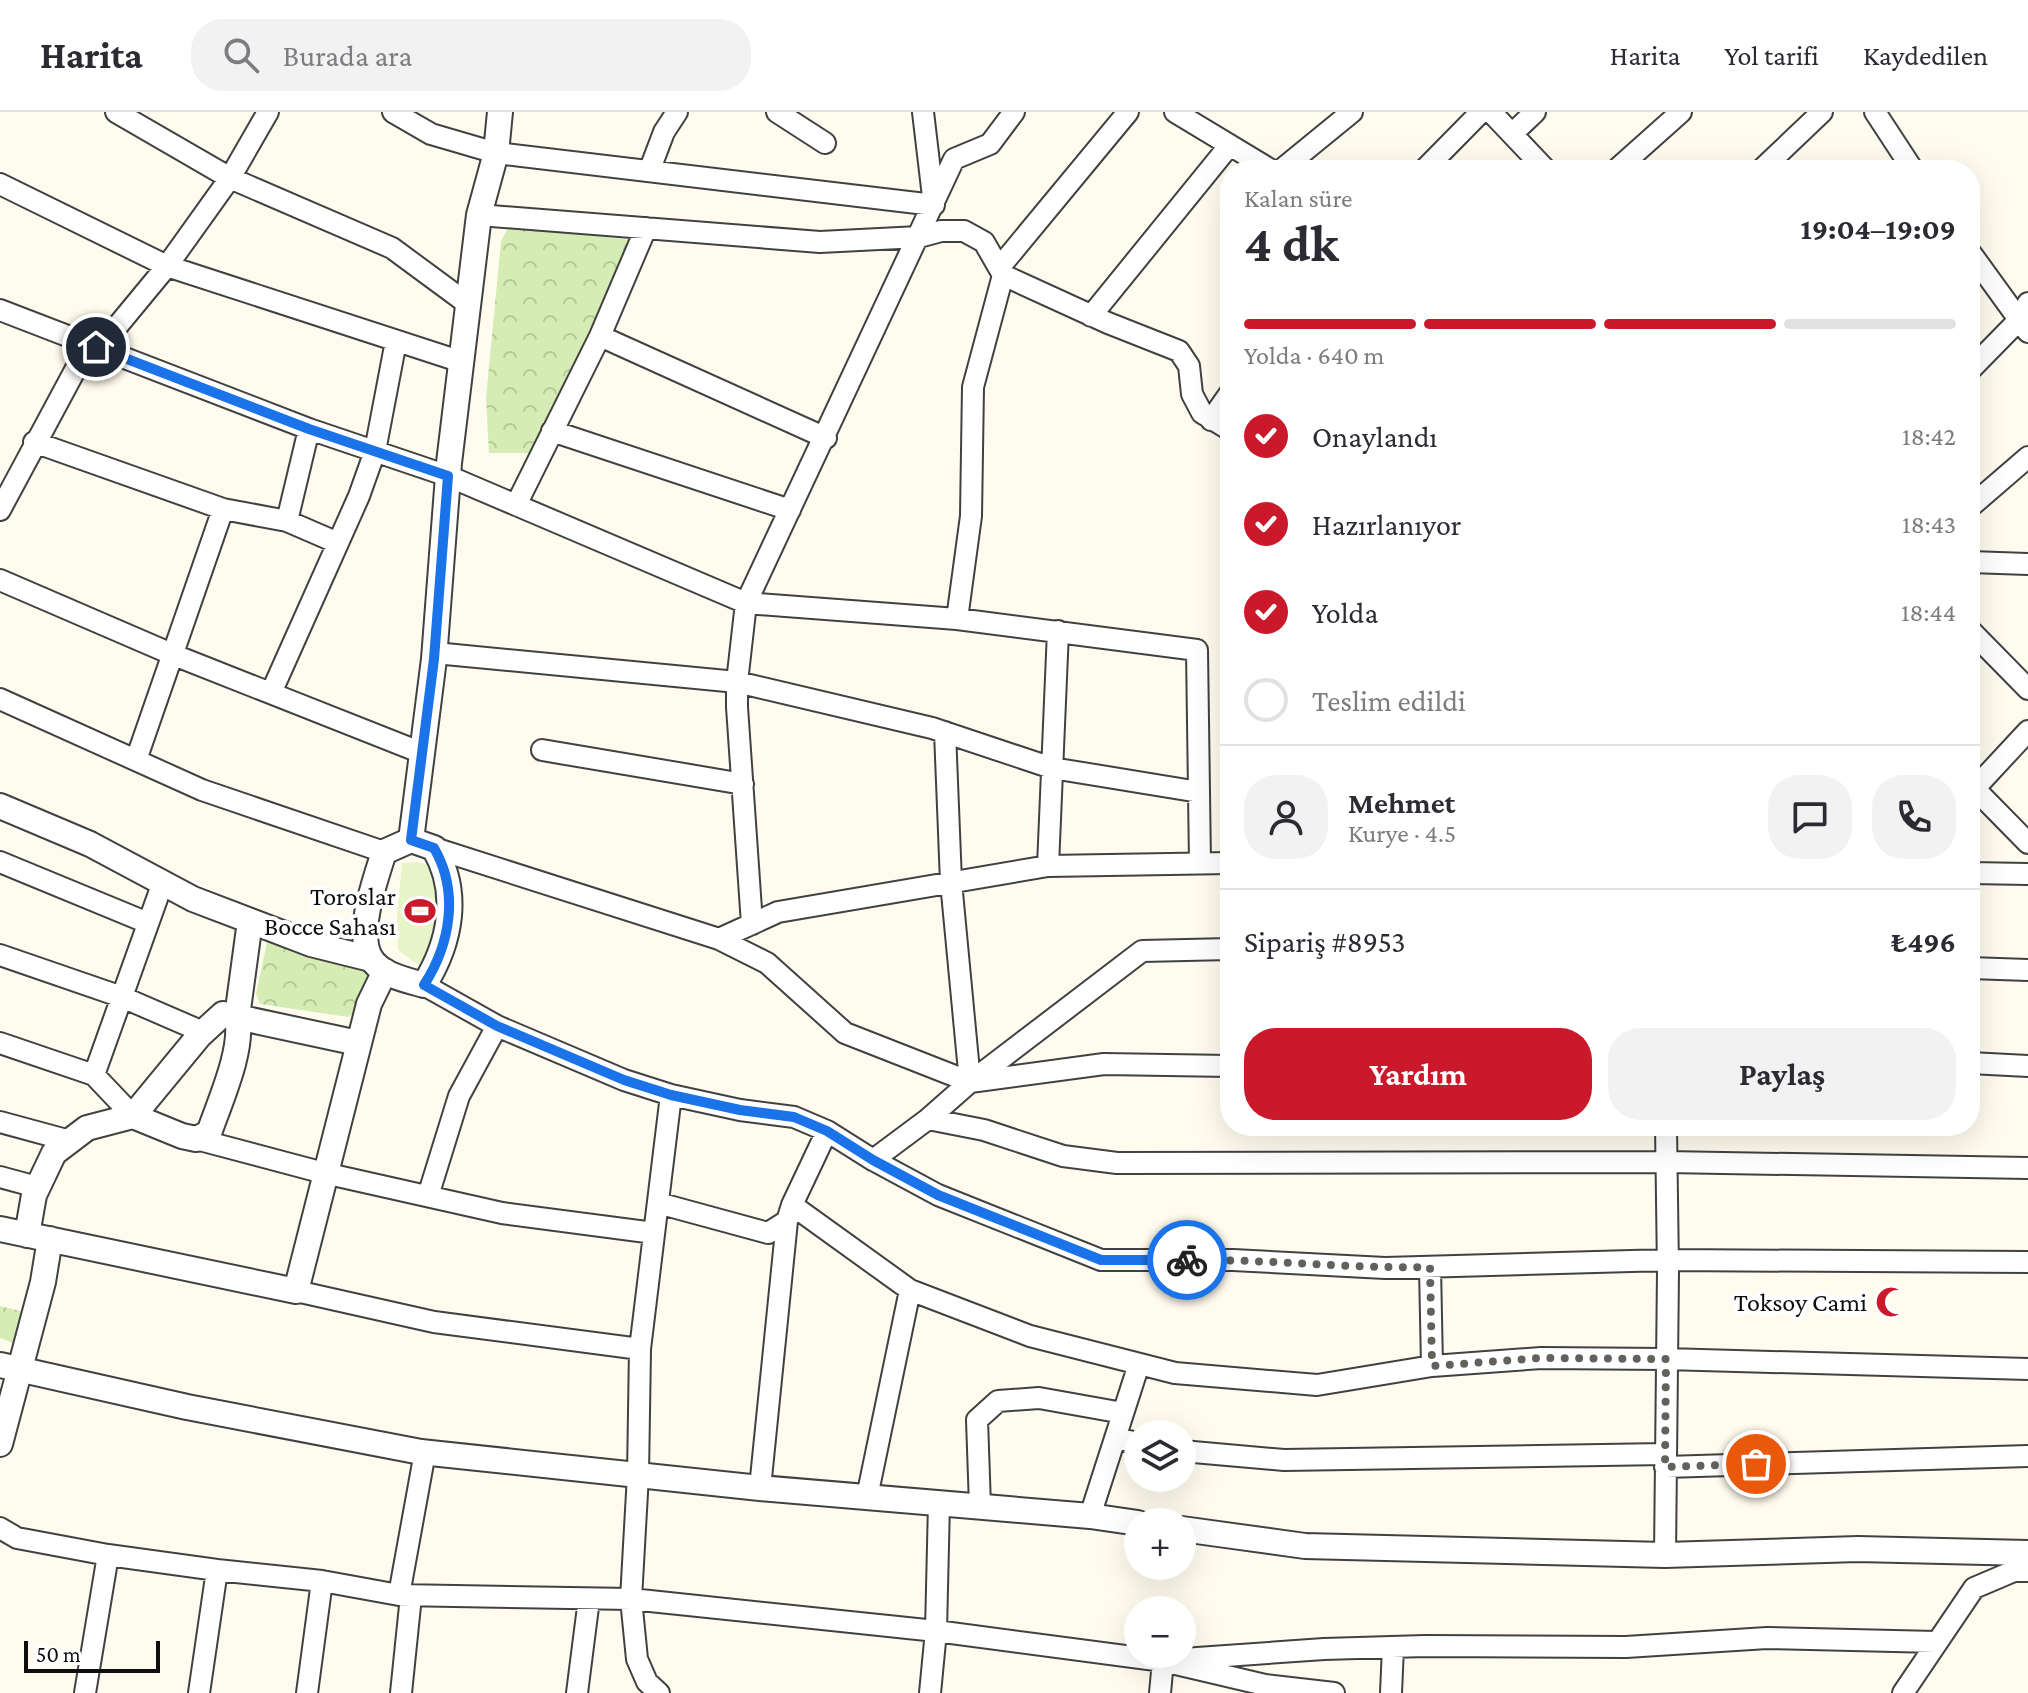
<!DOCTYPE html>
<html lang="tr">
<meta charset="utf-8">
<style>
body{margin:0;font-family:"Crimson Pro",serif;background:#f2f2f3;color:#2b2b33;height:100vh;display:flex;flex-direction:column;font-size:30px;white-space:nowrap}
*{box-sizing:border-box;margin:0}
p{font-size:26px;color:#7c7c81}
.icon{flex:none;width:44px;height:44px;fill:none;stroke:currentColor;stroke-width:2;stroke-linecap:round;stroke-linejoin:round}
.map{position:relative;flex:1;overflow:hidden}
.panel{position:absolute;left:1220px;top:48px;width:760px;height:976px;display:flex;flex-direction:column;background:#fff;border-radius:32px;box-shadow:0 8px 32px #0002}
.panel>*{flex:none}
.controls{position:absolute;left:1124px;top:1308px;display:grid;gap:16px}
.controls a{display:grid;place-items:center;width:72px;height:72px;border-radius:50%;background:#fff;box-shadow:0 8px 32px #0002;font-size:40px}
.scale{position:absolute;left:24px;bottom:20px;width:136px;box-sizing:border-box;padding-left:8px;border:4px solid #0e0e0e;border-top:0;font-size:22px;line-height:28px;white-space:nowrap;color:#0e0e0e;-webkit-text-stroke:6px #fff;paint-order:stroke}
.pin{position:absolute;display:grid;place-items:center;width:68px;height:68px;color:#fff;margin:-34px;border:4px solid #fff;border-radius:50%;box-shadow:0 2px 8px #0007}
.courier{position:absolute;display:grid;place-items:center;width:80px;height:80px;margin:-40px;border:6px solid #1a73e8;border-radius:50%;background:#fff;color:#222;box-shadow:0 2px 10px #0007}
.summary em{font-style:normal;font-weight:700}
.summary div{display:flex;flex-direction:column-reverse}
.summary{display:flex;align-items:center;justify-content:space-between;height:136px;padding:0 24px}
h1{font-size:52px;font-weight:700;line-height:60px}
.bar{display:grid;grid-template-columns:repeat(4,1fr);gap:12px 8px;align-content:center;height:96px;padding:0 24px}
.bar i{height:10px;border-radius:6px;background:#e1e1e2}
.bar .on{background:#cb192c}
.bar p{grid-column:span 4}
.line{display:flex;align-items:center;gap:20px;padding:0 24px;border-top:2px solid #e1e1e2}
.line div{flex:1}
.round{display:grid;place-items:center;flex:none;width:84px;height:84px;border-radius:32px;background:#f2f2f3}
ol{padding:0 24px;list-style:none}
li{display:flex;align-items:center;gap:24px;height:88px}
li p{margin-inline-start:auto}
li .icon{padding:8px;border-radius:50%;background:#cb192c;color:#fff;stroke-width:4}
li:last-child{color:#7c7c81}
li i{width:44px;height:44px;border:4px solid #e1e1e2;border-radius:50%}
.primary-button{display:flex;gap:16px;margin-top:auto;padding:16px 24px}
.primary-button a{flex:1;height:92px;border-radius:32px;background:#cb192c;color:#fff;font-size:32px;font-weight:700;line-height:92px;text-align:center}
.primary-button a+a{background:#f2f2f3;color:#2b2b33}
header{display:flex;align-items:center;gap:48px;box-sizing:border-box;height:112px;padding:0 40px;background:#fff;border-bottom:2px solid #e1e1e2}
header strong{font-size:38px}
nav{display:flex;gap:44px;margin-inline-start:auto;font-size:28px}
.search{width:560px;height:72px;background:#f2f2f3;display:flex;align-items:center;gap:20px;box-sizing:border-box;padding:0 28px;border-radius:32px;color:#7c7c81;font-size:30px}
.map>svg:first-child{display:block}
.park{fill:url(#park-crowns)}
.pitch{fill:#e7f4c7}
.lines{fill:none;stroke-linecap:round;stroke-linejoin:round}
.minor-casing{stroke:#414141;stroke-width:24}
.tertiary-casing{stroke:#414141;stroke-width:28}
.minor{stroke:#fff;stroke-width:20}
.tertiary{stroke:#fff;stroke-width:24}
.done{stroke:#62615c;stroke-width:8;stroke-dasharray:0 14.4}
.route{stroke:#1a73e8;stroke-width:10}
.labels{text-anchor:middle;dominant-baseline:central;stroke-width:8;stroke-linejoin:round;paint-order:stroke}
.poi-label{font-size:26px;fill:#0e0e0e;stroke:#fff;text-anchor:end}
</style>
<header>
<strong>Harita</strong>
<div class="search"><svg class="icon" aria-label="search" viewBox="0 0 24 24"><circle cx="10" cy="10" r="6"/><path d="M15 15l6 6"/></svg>Burada ara</div>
<nav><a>Harita</a><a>Yol tarifi</a><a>Kaydedilen</a></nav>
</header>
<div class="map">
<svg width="2028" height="1581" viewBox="0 0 2028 1581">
<defs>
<pattern id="park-crowns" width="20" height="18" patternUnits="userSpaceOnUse" patternTransform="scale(2)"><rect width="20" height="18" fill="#d5edb4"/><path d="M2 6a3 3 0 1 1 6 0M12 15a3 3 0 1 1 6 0" fill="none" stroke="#b6ca9a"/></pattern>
</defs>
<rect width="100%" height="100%" fill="#fffbee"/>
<path class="park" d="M509 114 632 128 532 341H489L486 286 501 129Z
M270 816 373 855 358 898 348 905 260 892 256 882Z
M0 1194 24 1200 14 1231 0 1226Z"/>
<path class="pitch" d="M418 750 436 755 441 818 421 855 398 838 397 805 402 751Z"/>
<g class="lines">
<g class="minor-casing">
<path id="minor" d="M116 0 230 66 392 136 468 192
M393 0 431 22 496 41 934 93 923 0
M777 0 825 31
M1175 0 1271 58
M1491 0 1546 58
M1875 0 1913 58
M1512 22 1535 0
M650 57 664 20 677 0
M1281 58 1352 0
M1424 58 1481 0
M1616 58 1681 0
M1761 58 1822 0
M0 72 167 154 462 250
M479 103 820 130 919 125 941 119H964L984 130 1003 163 1108 211 1179 239 1189 254 1192 282 1202 301 1230 318
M1970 140 2028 220
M999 156 1128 0
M0 198 309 317 448 364 746 491 957 507 1197 538 1200 751
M1091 204 1229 34
M600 224 826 326
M1970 258 2018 209 2028 191
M1211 308 1230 281
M552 319 790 398
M34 330 223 397 136 648
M516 393 600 224 646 116
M1970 395 2028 345
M223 397 287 409 338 431
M0 398 80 249 110 223 167 154 230 66 268 0
M287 409 309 317
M1970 450 2028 452
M0 468 174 543 422 641
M957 507 971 404 973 275 1003 163
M1970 518 2028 577
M435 541 737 570 932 616 1052 656 1199 680
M271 581 359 384 375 339 396 229
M0 587 202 678 384 740
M542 638 743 672
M1970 672 2028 731
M1975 676 2028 619
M434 736 719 827 767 851 845 921 970 970 951 770 945 620
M0 750 148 811
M1048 754 1058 519
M1970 761 2028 762
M752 812 737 595V570L746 491 954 47 990 32 1014 0
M719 827 778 800 1048 754 1230 751
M0 843 122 885 203 920
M1970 856 2028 858
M424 873 497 914 624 968 671 983 740 998 794 1005 827 1019 873 1048 938 1083 1101 1148H1233L1385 1156 1667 1148 2028 1150
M0 931 94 963 133 1004
M1970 951 2028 954
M94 963 163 770
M973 968 1142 839 1230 837
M928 1007 970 970 1104 952 1230 954
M0 1010 70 1029
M196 1027 324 1061 502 1101 654 1121
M873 1048 928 1007 984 1018 1063 1044 1117 1051 1666 1050 2028 1056
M0 1065 37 1075
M428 1084 459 984 497 914
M658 1091 768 1121 787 1109
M792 1093 910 1178 1030 1224 1175 1261 1317 1273 1432 1254 1541 1246 1666 1247 2028 1257
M1430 1155 1432 1254
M296 1179 434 1210 640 1237
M1115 1326 1138 1331
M1182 1339 1284 1348 1665 1342
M1665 1355 2028 1344
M760 1376 787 1109 792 1093 827 1019
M867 1385 910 1178
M980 1394 977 1308 998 1289 1039 1286 1123 1301
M1090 1404 1139 1252
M0 1416 17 1426 108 1443 217 1458 322 1469 399 1483 631 1487 936 1519 1163 1549 1265 1573 1334 1581
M1665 1443 1668 1159 1666 1014
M399 1483 425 1340
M1183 1547 1324 1537 1425 1534 1626 1535 1767 1526 1936 1530
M85 1581 108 1443
M199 1581 217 1458
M307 1581 322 1469
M401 1581 411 1484
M577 1581 589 1487
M659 1581 647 1570 637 1547 631 1487 638 1363 640 1237 671 983
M930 1581 936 1519 939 1391
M1160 1581 1163 1549
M1391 1581 1393 1535
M1903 1581 1974 1476 2014 1459H2028"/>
</g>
<g class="tertiary-casing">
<path id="tertiary" d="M0 694 90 732 193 787 311 832 371 847
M411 728 434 547 449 351 479 103 496 41 500 0
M411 728 434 736C460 780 451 830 424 873 406 868 380 863 370 845 356 819 376 766 384 740Z
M133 1004 182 1024 196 1027 209 1021C220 989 244 937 237 905L250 809
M0 1117 296 1179 369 892 385 859
M27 1123 34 1083 54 1041 87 1016 133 1004 199 924 223 902 358 931
M0 1253 187 1295 421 1340 760 1376 1090 1404 1138 1411
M0 1332 43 1170 50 1127
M1182 1417 1305 1434 1665 1443 1858 1437 2028 1441"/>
</g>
<use href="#minor" class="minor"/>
<use href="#tertiary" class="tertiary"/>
</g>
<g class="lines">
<path class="done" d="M1187 1148C1268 1147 1349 1157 1430 1155L1432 1254 1541 1246 1666 1247 1665 1355 1756 1352"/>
<path class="route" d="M96 235 309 317 448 364 434 547 411 728 434 736C459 779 451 831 424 873L497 914 624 968 671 983 740 998 794 1005 827 1019 873 1048 938 1083 1101 1148H1187"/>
</g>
<defs>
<g id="stadium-bare" transform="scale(2.4)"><path d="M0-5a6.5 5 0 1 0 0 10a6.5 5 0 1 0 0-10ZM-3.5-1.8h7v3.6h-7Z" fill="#cb192c" stroke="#fff" stroke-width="2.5" paint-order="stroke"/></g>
<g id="mosque-bare" transform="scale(2.4)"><path d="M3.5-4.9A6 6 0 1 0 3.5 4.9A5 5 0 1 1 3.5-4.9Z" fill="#cb192c" stroke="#fff" stroke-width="2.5" paint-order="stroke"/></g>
</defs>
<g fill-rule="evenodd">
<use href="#stadium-bare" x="420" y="799"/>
<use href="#mosque-bare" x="1891" y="1190"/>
</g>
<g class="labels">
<g class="poi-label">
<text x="396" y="784">Toroslar<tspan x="396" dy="30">Bocce Sahası</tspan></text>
<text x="1867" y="1190">Toksoy Cami</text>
</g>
</g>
</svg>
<div class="controls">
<a><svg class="icon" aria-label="layers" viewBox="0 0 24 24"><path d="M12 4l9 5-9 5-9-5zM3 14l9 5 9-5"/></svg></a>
<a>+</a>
<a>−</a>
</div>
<div class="scale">50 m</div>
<div class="pin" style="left:1756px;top:1352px;background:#ea580c"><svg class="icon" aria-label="bag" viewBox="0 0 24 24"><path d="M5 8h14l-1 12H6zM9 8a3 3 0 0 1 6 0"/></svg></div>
<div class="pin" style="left:96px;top:235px;background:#1f2937"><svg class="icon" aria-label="home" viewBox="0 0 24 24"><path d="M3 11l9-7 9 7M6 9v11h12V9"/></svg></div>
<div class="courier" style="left:1187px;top:1148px"><svg class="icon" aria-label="bike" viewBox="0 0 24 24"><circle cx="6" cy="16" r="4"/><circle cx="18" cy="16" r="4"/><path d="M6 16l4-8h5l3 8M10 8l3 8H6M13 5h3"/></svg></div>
<section class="panel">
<div class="summary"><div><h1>4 dk</h1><p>Kalan süre</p></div><em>19:04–19:09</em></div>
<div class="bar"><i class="on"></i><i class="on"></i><i class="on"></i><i></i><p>Yolda · 640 m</p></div>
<ol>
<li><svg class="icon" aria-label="check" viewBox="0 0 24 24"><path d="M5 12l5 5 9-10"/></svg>Onaylandı<p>18:42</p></li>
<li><svg class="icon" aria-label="check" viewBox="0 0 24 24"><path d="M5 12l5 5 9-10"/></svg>Hazırlanıyor<p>18:43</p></li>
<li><svg class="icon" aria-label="check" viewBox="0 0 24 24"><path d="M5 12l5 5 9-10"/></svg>Yolda<p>18:44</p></li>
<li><i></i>Teslim edildi</li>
</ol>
<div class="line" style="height:144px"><a class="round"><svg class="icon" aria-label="person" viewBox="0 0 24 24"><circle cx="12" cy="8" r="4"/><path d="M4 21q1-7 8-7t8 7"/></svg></a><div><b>Mehmet</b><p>Kurye · 4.5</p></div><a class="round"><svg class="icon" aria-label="chat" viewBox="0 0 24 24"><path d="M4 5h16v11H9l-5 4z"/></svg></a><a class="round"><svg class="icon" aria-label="phone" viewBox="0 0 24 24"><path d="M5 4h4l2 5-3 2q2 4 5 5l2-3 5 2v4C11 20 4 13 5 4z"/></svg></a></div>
<div class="line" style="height:104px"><div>Sipariş #8953</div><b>₺496</b></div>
<div class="primary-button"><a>Yardım</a><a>Paylaş</a></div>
</section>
</div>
